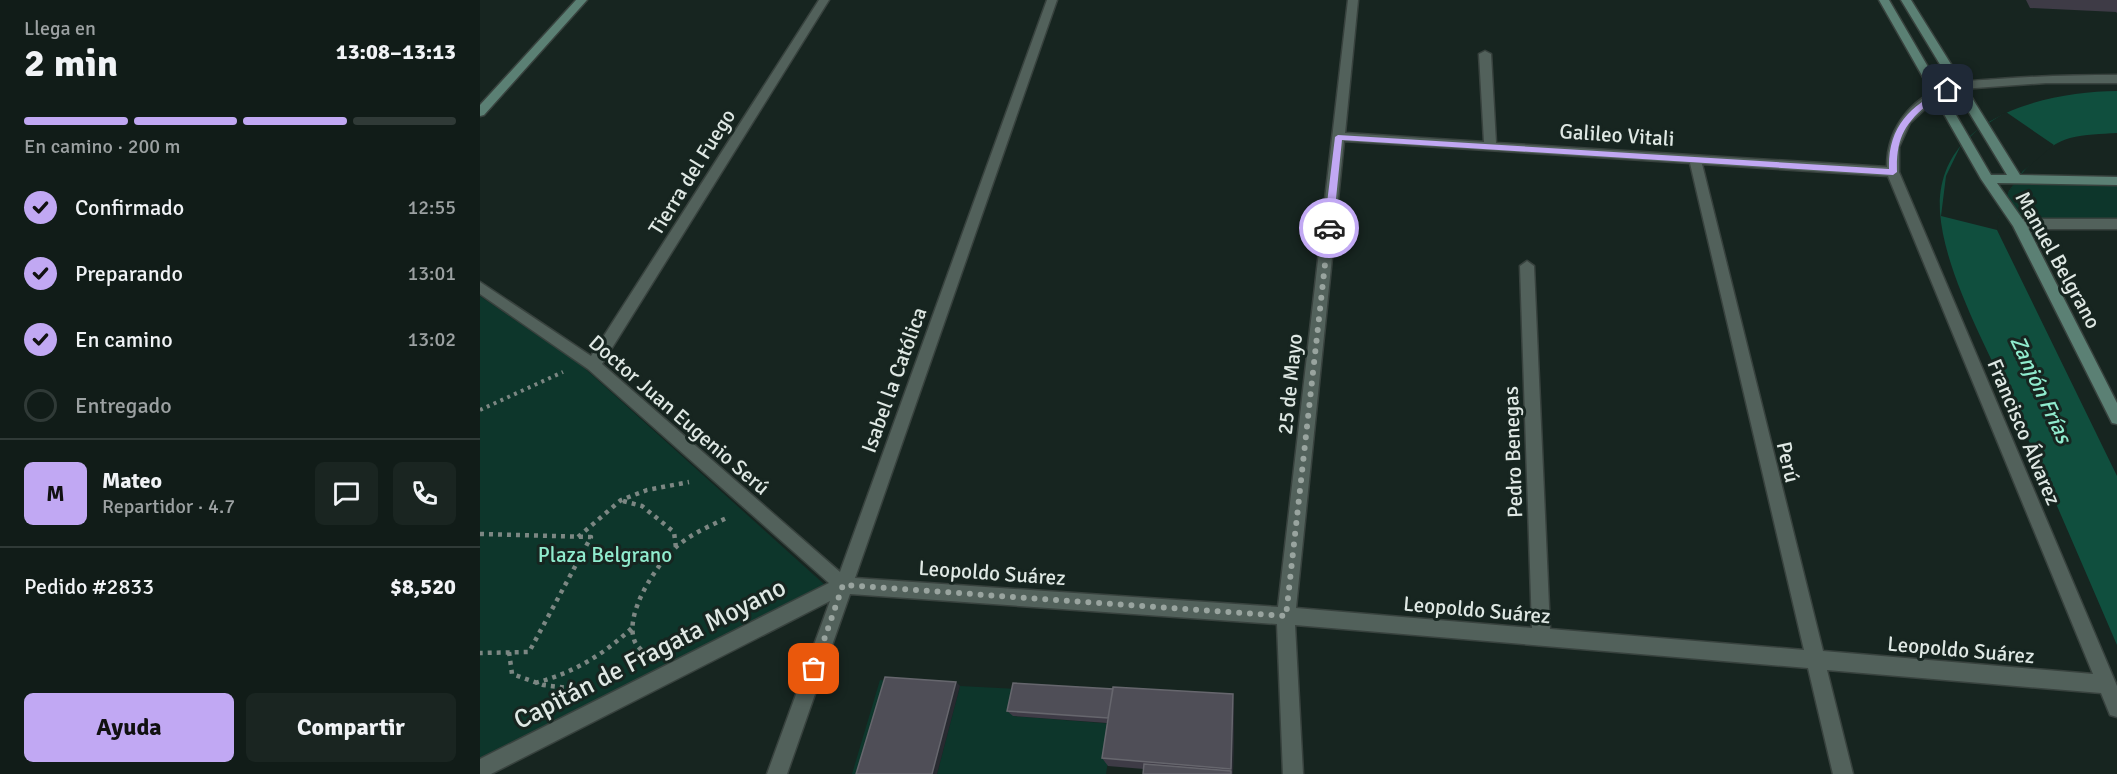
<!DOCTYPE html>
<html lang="es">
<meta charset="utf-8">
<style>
body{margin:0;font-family:Signika,sans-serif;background:#1a2521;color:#f1f3f6;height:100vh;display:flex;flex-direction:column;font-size:22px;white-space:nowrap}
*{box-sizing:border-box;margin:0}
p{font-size:20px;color:#9ca1a2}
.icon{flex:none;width:33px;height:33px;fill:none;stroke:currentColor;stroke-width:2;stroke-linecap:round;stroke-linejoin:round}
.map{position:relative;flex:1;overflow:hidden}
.side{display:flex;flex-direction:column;background:#111c18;width:480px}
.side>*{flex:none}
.pin{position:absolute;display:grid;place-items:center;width:51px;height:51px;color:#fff;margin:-26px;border-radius:12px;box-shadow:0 3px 9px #0006}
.courier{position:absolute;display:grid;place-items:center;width:60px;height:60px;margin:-30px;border:4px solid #c1a8f3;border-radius:50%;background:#fff;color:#222;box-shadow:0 2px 8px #0007}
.summary em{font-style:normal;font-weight:700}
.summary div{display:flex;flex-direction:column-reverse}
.summary{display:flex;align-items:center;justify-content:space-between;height:102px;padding:0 24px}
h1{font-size:39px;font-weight:700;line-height:45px}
.bar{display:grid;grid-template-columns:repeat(4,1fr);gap:9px 6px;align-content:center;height:72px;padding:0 24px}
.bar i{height:8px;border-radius:4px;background:#303a37}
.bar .active{background:#c1a8f3}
.bar p{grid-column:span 4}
.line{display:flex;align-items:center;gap:15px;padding:0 24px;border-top:2px solid #303a37}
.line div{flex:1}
.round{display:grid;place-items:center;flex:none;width:63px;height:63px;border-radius:9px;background:#1a2521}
ol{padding:0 24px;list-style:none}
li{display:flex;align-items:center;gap:18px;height:66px}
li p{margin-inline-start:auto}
li .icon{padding:6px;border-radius:50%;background:#c1a8f3;color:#111;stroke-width:4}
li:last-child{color:#9ca1a2}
li i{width:33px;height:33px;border:3px solid #303a37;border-radius:50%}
.action{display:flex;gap:12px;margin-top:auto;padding:12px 24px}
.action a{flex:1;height:69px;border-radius:9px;background:#c1a8f3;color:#111;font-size:24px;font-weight:700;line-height:69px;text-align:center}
.action a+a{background:#1a2521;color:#f1f3f6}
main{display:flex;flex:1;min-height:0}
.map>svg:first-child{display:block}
.green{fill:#0d362b}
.water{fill:#104f3e}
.pier{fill:#172520}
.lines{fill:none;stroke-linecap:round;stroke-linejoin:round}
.street-casing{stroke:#38423e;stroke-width:3}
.secondary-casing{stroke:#38423e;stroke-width:3}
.path-far1{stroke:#7c8783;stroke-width:4;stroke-dasharray:3 4.5;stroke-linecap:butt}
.path{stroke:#7c8783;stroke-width:4.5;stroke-dasharray:4 5;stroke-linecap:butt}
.street{fill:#52615b;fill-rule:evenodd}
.secondary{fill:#5b8074;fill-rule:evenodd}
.wall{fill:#3e3b46}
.shaded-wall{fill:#272a30}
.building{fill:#4f4e57;stroke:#66666d;stroke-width:1.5}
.route{fill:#c1a8f3}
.done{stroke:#99a49f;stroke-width:6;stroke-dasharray:0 10.8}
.labels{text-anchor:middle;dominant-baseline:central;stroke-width:6;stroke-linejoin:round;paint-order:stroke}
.street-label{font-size:21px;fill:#dfe8e4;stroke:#172520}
.park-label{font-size:21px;fill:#90ecce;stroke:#172520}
.water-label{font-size:22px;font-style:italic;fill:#90ebce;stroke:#172520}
.near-street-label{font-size:26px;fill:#dfe8e4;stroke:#172520}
</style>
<main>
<section class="side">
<div class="summary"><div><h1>2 min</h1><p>Llega en</p></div><em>13:08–13:13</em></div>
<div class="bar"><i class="active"></i><i class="active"></i><i class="active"></i><i></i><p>En camino · 200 m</p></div>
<ol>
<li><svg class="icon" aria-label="check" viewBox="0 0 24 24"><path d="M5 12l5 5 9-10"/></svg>Confirmado<p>12:55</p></li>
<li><svg class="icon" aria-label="check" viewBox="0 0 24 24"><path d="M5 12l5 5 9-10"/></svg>Preparando<p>13:01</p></li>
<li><svg class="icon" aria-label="check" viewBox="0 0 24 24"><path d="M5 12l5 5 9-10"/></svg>En camino<p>13:02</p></li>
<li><i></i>Entregado</li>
</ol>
<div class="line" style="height:108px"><b class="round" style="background:#c1a8f3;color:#111">M</b><div><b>Mateo</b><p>Repartidor · 4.7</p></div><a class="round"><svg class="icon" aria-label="chat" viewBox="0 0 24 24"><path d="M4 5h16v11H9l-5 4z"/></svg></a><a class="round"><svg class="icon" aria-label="phone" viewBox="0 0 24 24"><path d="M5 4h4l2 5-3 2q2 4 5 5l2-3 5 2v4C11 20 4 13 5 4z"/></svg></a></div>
<div class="line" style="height:78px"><div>Pedido #2833</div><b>$8,520</b></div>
<div class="action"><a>Ayuda</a><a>Compartir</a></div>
</section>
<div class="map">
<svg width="1637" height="774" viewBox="0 0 1637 774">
<rect width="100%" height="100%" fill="#172520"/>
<path class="green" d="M1507 179 1637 181V224H1539Z
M0 296 101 365 345 585 0 758Z
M400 680 409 681 381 774H372Z
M480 686 538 689 533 716 634 724 626 774H457Z"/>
<path class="water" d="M1637 91V133C1621 134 1605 134 1590 138 1558 147 1516 195 1517 230L1637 476V645C1603 566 1569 487 1534 407 1509 352 1464 272 1460 212 1455 117 1564 92 1637 91Z"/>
<path class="pier" d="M1526 112 1574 145 1543 171 1529 191 1519 215 1517 230 1461 216 1466 176 1480 147 1496 131Z"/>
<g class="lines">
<g class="street-casing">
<path id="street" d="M339 0H349L122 364 360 572 567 0H577L375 578 798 607 868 0H878L865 133 1004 142 999 54 1005 51 1011 54 1016 143 1407 167C1407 125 1435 93 1477 83 1490 80 1505 80 1518 79 1558 76 1597 75 1637 75V83H1566L1481 89 1472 93 1446 108 1430 123 1419 147V172L1637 686V717L1630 715 1621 693 1347 670 1373 774H1353L1328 668 815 625 823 774H803L797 624 370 594 307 774H287L350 601 11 774H0V759L349 583 108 369 0 294V282L111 356ZM864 141 1210 163 1324 650 1070 629 1054 266 1047 261 1040 266 1052 628 816 608ZM1222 164 1408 176 1613 674 1343 651Z
M1539 219H1637V229H1539L1532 224Z"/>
</g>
<g class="secondary-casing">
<path id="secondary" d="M96 0H107L4 115 0 116V105Z
M1399 0H1409L1511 175H1527L1421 0H1431L1540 175 1637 177V185L1517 183 1546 224 1637 403V424L1632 423 1533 226 1501 179Z"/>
</g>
<path class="path-far1" d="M0 410 83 372"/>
<path class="path" d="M143 501 162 506 194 532 196 548
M0 534 111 537 49 652 0 653
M98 537 141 500 167 490 209 482
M29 652 32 674 63 685 97 689
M168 656C164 652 158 648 155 642 143 615 176 565 196 547 211 534 231 525 249 517
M55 683C93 673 123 655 152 628"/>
<use href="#street" class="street"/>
<use href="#secondary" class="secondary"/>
</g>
<path class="wall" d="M1546 0H1637V13L1636 12 1550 8Z
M754 703 753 774H663L664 769 628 766 622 758 627 723 533 716 527 711Z"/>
<path class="shaded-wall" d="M476 682 480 686 457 774H452Z
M753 694 754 703 753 774H751Z"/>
<path class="building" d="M405 677 476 682 452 774H376Z
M533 683 633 689 628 718 527 711Z
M633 687 753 694 751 769 622 758Z
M664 764 751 771V774H663Z"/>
<path class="route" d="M1465 88 1472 90C1466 95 1458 98 1451 102 1424 123 1416 139 1417 172L1413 175 862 140 853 228 849 231 844 228 855 137 858 135 1409 169C1408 127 1429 107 1465 88Z"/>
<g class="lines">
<path class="done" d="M334 669 363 585 806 616 849 228"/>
</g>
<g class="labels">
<g class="street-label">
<text transform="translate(1137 135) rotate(4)">Galileo Vitali</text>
<text transform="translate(212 172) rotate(-58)">Tierra del Fuego</text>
<text transform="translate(1578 260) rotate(61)">Manuel Belgrano</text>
<text transform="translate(414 380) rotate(-70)">Isabel la Católica</text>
<text transform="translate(810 384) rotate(-84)">25 de Mayo</text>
<text transform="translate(199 415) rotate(41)">Doctor Juan Eugenio Serú</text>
<text transform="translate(1544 432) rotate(67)">Francisco Álvarez</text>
<text transform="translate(1033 452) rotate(-92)">Pedro Benegas</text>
<text transform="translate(1308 462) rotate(77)">Perú</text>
<text transform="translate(512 573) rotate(4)">Leopoldo Suárez</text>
<text transform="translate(997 610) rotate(5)">Leopoldo Suárez</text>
<text transform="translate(1481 650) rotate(5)">Leopoldo Suárez</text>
</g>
<g class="park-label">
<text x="125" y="555">Plaza Belgrano</text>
</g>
<g class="water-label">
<text transform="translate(1561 389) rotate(65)">Zanjón Frías</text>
</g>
<g class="near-street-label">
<text transform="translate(170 654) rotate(-27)">Capitán de Fragata Moyano</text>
</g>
</g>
</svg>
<div class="pin" style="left:334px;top:669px;background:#ea580c"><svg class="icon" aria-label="bag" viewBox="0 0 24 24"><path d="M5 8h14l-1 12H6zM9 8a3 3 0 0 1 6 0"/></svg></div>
<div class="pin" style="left:1468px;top:90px;background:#1f2937"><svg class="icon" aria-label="home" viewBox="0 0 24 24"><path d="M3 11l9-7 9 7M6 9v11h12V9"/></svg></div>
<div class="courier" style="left:849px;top:228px"><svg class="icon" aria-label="car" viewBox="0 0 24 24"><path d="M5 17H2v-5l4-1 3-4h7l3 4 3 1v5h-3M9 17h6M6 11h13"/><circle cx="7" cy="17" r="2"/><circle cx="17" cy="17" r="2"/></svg></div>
</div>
</main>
